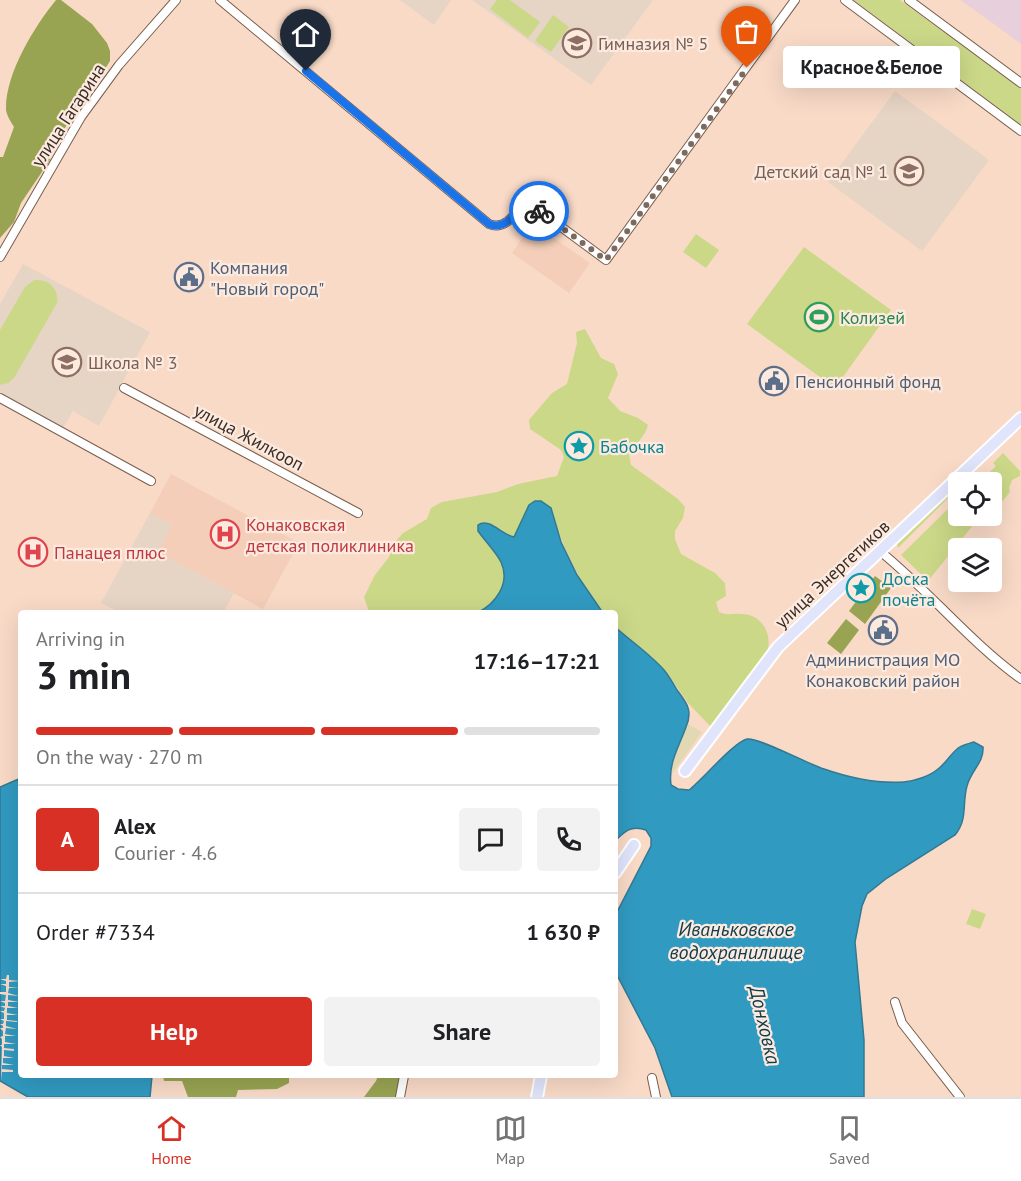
<!DOCTYPE html>
<meta charset="utf-8">
<style>
body{margin:0;font-family:"PT Sans",sans-serif;background:#f2f2f2;color:#202124;height:100vh;display:flex;flex-direction:column;font-size:22px;white-space:nowrap}
*{box-sizing:border-box;margin:0}
p{font-size:20px;color:#757577}
.icon{flex:none;width:33px;height:33px;fill:none;stroke:currentColor;stroke-width:2;stroke-linecap:round;stroke-linejoin:round}
.map{position:relative;flex:1;overflow:hidden}
.drawer{position:absolute;left:18px;top:610px;width:600px;height:468px;display:flex;flex-direction:column;background:#fff;border-radius:6px;box-shadow:0 6px 24px #0002}
.drawer>*{flex:none}
.tools{position:absolute;left:948px;top:472px;display:grid;gap:12px}
.tools a{display:grid;place-items:center;width:54px;height:54px;border-radius:6px;background:#fff;box-shadow:0 6px 24px #0002;font-size:30px}
.pin{position:absolute;display:grid;place-items:center;width:51px;height:51px;color:#fff;margin:-62px -26px;border-radius:50% 50% 50% 0;rotate:-45deg;box-shadow:0 0 6px #0007}
.pin .icon{rotate:45deg}
.courier{position:absolute;display:grid;place-items:center;width:60px;height:60px;margin:-30px;border:4px solid #1a73e8;border-radius:50%;background:#fff;color:#222;box-shadow:0 2px 8px #0007}
.bubble{position:absolute;height:42px;border-radius:6px;background:#fff;box-shadow:0 6px 24px #0002;font-size:20px;font-weight:800;line-height:42px;text-align:center}
.overview em{font-style:normal;font-weight:800}
.overview div{display:flex;flex-direction:column-reverse}
.overview{display:flex;align-items:center;justify-content:space-between;height:102px;padding:0 18px}
h1{font-size:39px;font-weight:800;line-height:45px}
.bar{display:grid;grid-template-columns:repeat(4,1fr);gap:9px 6px;align-content:center;height:72px;padding:0 18px}
.bar i{height:8px;border-radius:4px;background:#e0e0e0}
.bar .selected{background:#d93025}
.bar p{grid-column:span 4}
.line{display:flex;align-items:center;gap:15px;padding:0 18px;border-top:2px solid #e0e0e0}
.line div{flex:1}
.round{display:grid;place-items:center;flex:none;width:63px;height:63px;border-radius:6px;background:#f2f2f2}
.primary-button{display:flex;gap:12px;margin-top:auto;padding:12px 18px}
.primary-button a{flex:1;height:69px;border-radius:6px;background:#d93025;color:#fff;font-size:24px;font-weight:800;line-height:69px;text-align:center}
.primary-button a+a{background:#f2f2f2;color:#202124}
.tab-bar{display:flex;justify-content:space-around;align-items:center;height:84px;border-top:2px solid #e0e0e0;background:#fff;font-size:16px;color:#757577}
.tab-bar a{display:grid;justify-items:center;gap:3px}
.tab-bar .selected{color:#d93025}
.map>svg:first-child{display:block}
.commercial{fill:#e7d0db}
.built{fill:#f4ceb8}
.education{fill:#e6d4c4}
.green{fill:#cbd888}
.forest{fill:#98a452}
.sand{fill:#e2d8b3}
.water{fill:#319ac1;stroke:#337992;stroke-width:1.5}
.pier{fill:#f9dac7}
.lines{fill:none;stroke-linecap:round;stroke-linejoin:round}
.minor-casing{stroke:#785e4d;stroke-width:10}
.major-casing{stroke:#fff;stroke-width:14}
.minor{stroke:#fff;stroke-width:8}
.major{stroke:#e1e5fc;stroke-width:10}
.done{stroke:#7c6a5e;stroke-width:6;stroke-dasharray:0 10.8}
.route{stroke:#1a73e8;stroke-width:8}
.labels{text-anchor:middle;dominant-baseline:central;stroke-width:4.5;stroke-linejoin:round;paint-order:stroke}
.education-label{font-size:18px;fill:#785e54;stroke:#fdeadf;text-anchor:start}
.street-label{font-size:18px;fill:#392d26;stroke:#fdeadf}
.service-label{font-size:18px;fill:#4e5e75;stroke:#fdeadf;text-anchor:start}
.leisure-label{font-size:18px;fill:#27864d;stroke:#fdeadf;text-anchor:start}
.culture-label{font-size:18px;fill:#0d838f;stroke:#fdeadf;text-anchor:start}
.health-label{font-size:18px;fill:#be3a42;stroke:#fdeadf;text-anchor:start}
.water-label{font-size:20px;font-style:italic;fill:#103d4d;stroke:#fdeadf}
</style>
<div class="map">
<svg width="1021" height="1097" viewBox="0 0 1021 1097">
<rect width="100%" height="100%" fill="#f9dac7"/>
<path class="commercial" d="M960 0H1021V44L987 19Z"/>
<path class="built" d="M532 223 590 263 569 293 512 253Z
M171 474 299 543 263 609 157 552 172 525 150 513Z"/>
<path class="education" d="M400 0H451L434 25Z
M472 0H653L591 85Z
M895 91 989 160 922 251 828 182Z
M23 264 150 332 99 426 73 411 63 428 0 392V304Z
M150 513 172 525 158 552 234 593 223 613H121L101 603Z"/>
<path class="green" d="M497 0H510L540 22 528 38 490 9Z
M854 0H900L1021 88V125Z
M553 15 569 27 551 52 535 41Z
M696 234 719 250 706 268 683 252Z
M804 247 891 310 835 388 747 324Z
M34 280C49 279 59 288 57 303L14 378 8 383 0 385V330L25 287Z
M585 329 601 358 614 364 618 374 608 398 620 411 638 418 648 425C645 437 635 444 629 455L631 465 678 499 685 507 683 518 675 531V539L681 554 715 573 725 583 726 596 716 602 719 612C728 616 732 613 742 614 762 614 773 635 767 652L711 727 688 703 667 673 652 657 615 627V614L603 613C579 581 562 547 551 508L529 505 514 537 505 535 486 522 478 525V531C485 541 496 552 501 562 511 584 495 604 477 613H367L368 609 364 597 375 575 389 557 394 543 403 533 427 519 431 508 442 502 497 492 518 484 557 476 564 457 561 450 530 429 529 420 552 393 567 384 577 343 576 332Z
M1003 453 1020 471V476L1012 480 1009 488 1010 492 992 514V483H971L975 479 979 483 996 466 993 463Z
M950 491 953 493 898 548 897 543Z
M956 501 958 503V516H975L978 519 928 581 901 555Z
M972 909 986 914 980 929 966 924Z"/>
<path class="forest" d="M56 0H61L92 24 107 43 110 51V61L84 102 53 144 50 160 21 203 14 222 0 238V157H3L14 127C11 122 7 116 6 110 5 74 34 27 56 0Z
M875 576 891 588 865 624 849 611Z
M846 619 859 630 841 654 827 643Z
M163 1076H289V1083L277 1089 238 1090 236 1097H188L182 1081H164Z
M378 1076H401L396 1097H364L376 1081Z"/>
<path class="sand" d="M688 724 702 732 672 774 671 762Z"/>
<path class="water" d="M535 501H541L551 508 561 542 577 575 603 613H477C495 604 511 584 501 562 496 552 485 541 478 531V525C489 517 502 535 514 537L529 505Z
M615 627C632 642 650 654 664 670 669 676 673 683 677 690 687 703 693 711 686 727 679 747 668 763 671 785L678 789 689 790C702 780 734 742 747 739 758 737 808 764 824 769 850 778 877 784 904 782 915 781 930 776 938 769 945 764 950 755 957 749 961 745 968 744 974 742L983 747C984 763 971 770 967 786 962 803 968 820 955 835L887 878 867 894 862 906 855 942 864 1040V1097H672L655 1048 618 977 615 967V916L651 846V838L646 830C631 825 625 831 615 841Z
M21 778V1076H152L150 1097H28L0 1081V787Z"/>
<path class="pier" d="M7 975H9V980L20 981 9 982V987L19 988H9L8 993 19 996 8 995V1000L19 1002H8V1006L18 1008H7V1013L18 1015H7V1020L17 1021V1022L6 1021V1026L17 1029 6 1028 5 1034 16 1036H5V1042L16 1044H4V1048L14 1049V1051L4 1050V1056L14 1058H3V1063L14 1065H2V1069L13 1070V1072H2L1 1081 2 1047 0 1045H2V1039L0 1037 3 1036V1031L0 1028H3V1026L0 1024H3L4 1021 0 1019H4V1013L0 1011H4L5 1008 0 1006H5V1003L0 1001H5L6 995 0 994V992H6V986L0 984H6V981L0 979H6Z"/>
<g class="lines">
<g class="minor-casing">
<path id="minor" d="M220 0 489 224C505 231 516 213 526 201L606 260 795 0
M845 0 1021 131
M909 0 1021 83
M0 257 81 117 119 65 176 0
M124 388 358 513
M0 398 151 481
M881 552C930 592 970 642 1021 679
M895 1002 902 1023 960 1097
M652 1078 656 1097
M400 1097 404 1076"/>
</g>
<g class="major-casing">
<path id="major" d="M685 771 778 647 1021 418
M615 873 634 845
M537 1097 541 1076"/>
</g>
<use href="#minor" class="minor"/>
<use href="#major" class="major"/>
</g>
<g class="lines">
<path class="done" d="M539 211 606 260 747 68"/>
<path class="route" d="M306 71 489 224C505 231 516 213 526 201L539 211"/>
</g>
<defs>
<g id="school-ring" transform="scale(1.5)"><circle r="9.5" fill="#fdeadf" stroke="#8d6e63" stroke-width="1.5"/><path d="M0-5L7-2L0 1L-7-2ZM-4 1L0 2.5L4 1V4Q0 6-4 4Z" fill="#8d6e63"/></g>
<g id="civic-ring" transform="scale(1.5)"><circle r="9.5" fill="#fdeadf" stroke="#5c6f8a" stroke-width="1.5"/><path d="M-.6-6.5H3V-4.5H.6V-3L4-1V1h2V6H-6V1h2V-1L-.6-3ZM-1.2 2.5V6h2.4V2.5Z" fill="#5c6f8a"/></g>
<g id="stadium-ring" transform="scale(1.5)"><circle r="9.5" fill="#fdeadf" stroke="#2e9e5b" stroke-width="1.5"/><path d="M0-5a6.5 5 0 1 0 0 10a6.5 5 0 1 0 0-10ZM-3.5-1.8h7v3.6h-7Z" fill="#2e9e5b"/></g>
<g id="sight-ring" transform="scale(1.5)"><circle r="9.5" fill="#fdeadf" stroke="#0f9aa8" stroke-width="1.5"/><path d="M0-6L1.8-2.2L6-1.7L2.9 1.2L3.7 5.4L0 3.3L-3.7 5.4L-2.9 1.2L-6-1.7L-1.8-2.2Z" fill="#0f9aa8"/></g>
<g id="hospital-ring" transform="scale(1.5)"><circle r="9.5" fill="#fdeadf" stroke="#e0444e" stroke-width="1.5"/><path d="M-5-5h3v3.5h4V-5h3V5h-3V1.5h-4V5h-3Z" fill="#e0444e"/></g>
</defs>
<g fill-rule="evenodd">
<use href="#school-ring" x="577" y="43"/>
<use href="#school-ring" x="909" y="171"/>
<use href="#civic-ring" x="189" y="277"/>
<use href="#stadium-ring" x="819" y="317"/>
<use href="#school-ring" x="67" y="362"/>
<use href="#civic-ring" x="774" y="381"/>
<use href="#sight-ring" x="579" y="446"/>
<use href="#hospital-ring" x="225" y="534"/>
<use href="#hospital-ring" x="33" y="552"/>
<use href="#sight-ring" x="861" y="588"/>
<use href="#civic-ring" x="883" y="630"/>
</g>
<g class="labels">
<g class="education-label">
<text x="598" y="43">Гимназия № 5</text>
<text x="888" y="171" text-anchor="end">Детский сад № 1</text>
<text x="88" y="362">Школа № 3</text>
</g>
<g class="street-label">
<text transform="translate(68 115) rotate(-57)">улица Гагарина</text>
<text transform="translate(249 437) rotate(28)">улица Жилкооп</text>
<text transform="translate(832 574) rotate(-43)">улица Энергетиков</text>
</g>
<g class="service-label">
<text x="210" y="267">Компания<tspan x="210" dy="21">"Новый город"</tspan></text>
<text x="795" y="381">Пенсионный фонд</text>
<text x="883" y="659" text-anchor="middle">Администрация МО<tspan x="883" dy="21">Конаковский район</tspan></text>
</g>
<g class="leisure-label">
<text x="840" y="317">Колизей</text>
</g>
<g class="culture-label">
<text x="600" y="446">Бабочка</text>
<text x="882" y="578">Доска<tspan x="882" dy="21">почёта</tspan></text>
</g>
<g class="health-label">
<text x="246" y="524">Конаковская<tspan x="246" dy="21">детская поликлиника</tspan></text>
<text x="54" y="552">Панацея плюс</text>
</g>
<g class="water-label">
<text x="736" y="929">Иваньковское<tspan x="736" dy="23">водохранилище</tspan></text>
<text transform="translate(765 1025) rotate(77)">Донховка</text>
</g>
</g>
</svg>
<div class="tools">
<a><svg class="icon" aria-label="locate" viewBox="0 0 24 24"><circle cx="12" cy="12" r="6"/><path d="M12 2v4M12 18v4M2 12h4M18 12h4"/></svg></a>
<a><svg class="icon" aria-label="layers" viewBox="0 0 24 24"><path d="M12 4l9 5-9 5-9-5zM3 14l9 5 9-5"/></svg></a>
</div>
<div class="pin" style="left:747px;top:68px;background:#ea580c"><svg class="icon" aria-label="bag" viewBox="0 0 24 24"><path d="M5 8h14l-1 12H6zM9 8a3 3 0 0 1 6 0"/></svg></div>
<div class="pin" style="left:306px;top:71px;background:#1f2937"><svg class="icon" aria-label="home" viewBox="0 0 24 24"><path d="M3 11l9-7 9 7M6 9v11h12V9"/></svg></div>
<div class="courier" style="left:539px;top:211px"><svg class="icon" aria-label="bike" viewBox="0 0 24 24"><circle cx="6" cy="16" r="4"/><circle cx="18" cy="16" r="4"/><path d="M6 16l4-8h5l3 8M10 8l3 8H6M13 5h3"/></svg></div>
<div class="bubble" style="left:783px;top:46px;width:177px">Красное&amp;Белое</div>
<section class="drawer">
<div class="overview"><div><h1>3 min</h1><p>Arriving in</p></div><em>17:16–17:21</em></div>
<div class="bar"><i class="selected"></i><i class="selected"></i><i class="selected"></i><i></i><p>On the way · 270 m</p></div>
<div class="line" style="height:108px"><b class="round" style="background:#d93025;color:#fff">A</b><div><b>Alex</b><p>Courier · 4.6</p></div><a class="round"><svg class="icon" aria-label="chat" viewBox="0 0 24 24"><path d="M4 5h16v11H9l-5 4z"/></svg></a><a class="round"><svg class="icon" aria-label="phone" viewBox="0 0 24 24"><path d="M5 4h4l2 5-3 2q2 4 5 5l2-3 5 2v4C11 20 4 13 5 4z"/></svg></a></div>
<div class="line" style="height:78px"><div>Order #7334</div><b>1 630 ₽</b></div>
<div class="primary-button"><a>Help</a><a>Share</a></div>
</section>
</div>
<nav class="tab-bar">
<a class="selected"><svg class="icon" aria-label="home" viewBox="0 0 24 24"><path d="M3 11l9-7 9 7M6 9v11h12V9"/></svg>Home</a>
<a><svg class="icon" aria-label="map" viewBox="0 0 24 24"><path d="M3 6l6-2 6 2 6-2v14l-6 2-6-2-6 2zM9 4v14M15 6v14"/></svg>Map</a>
<a><svg class="icon" aria-label="saved" viewBox="0 0 24 24"><path d="M7 4h10v16l-5-4-5 4z"/></svg>Saved</a>
</nav>
